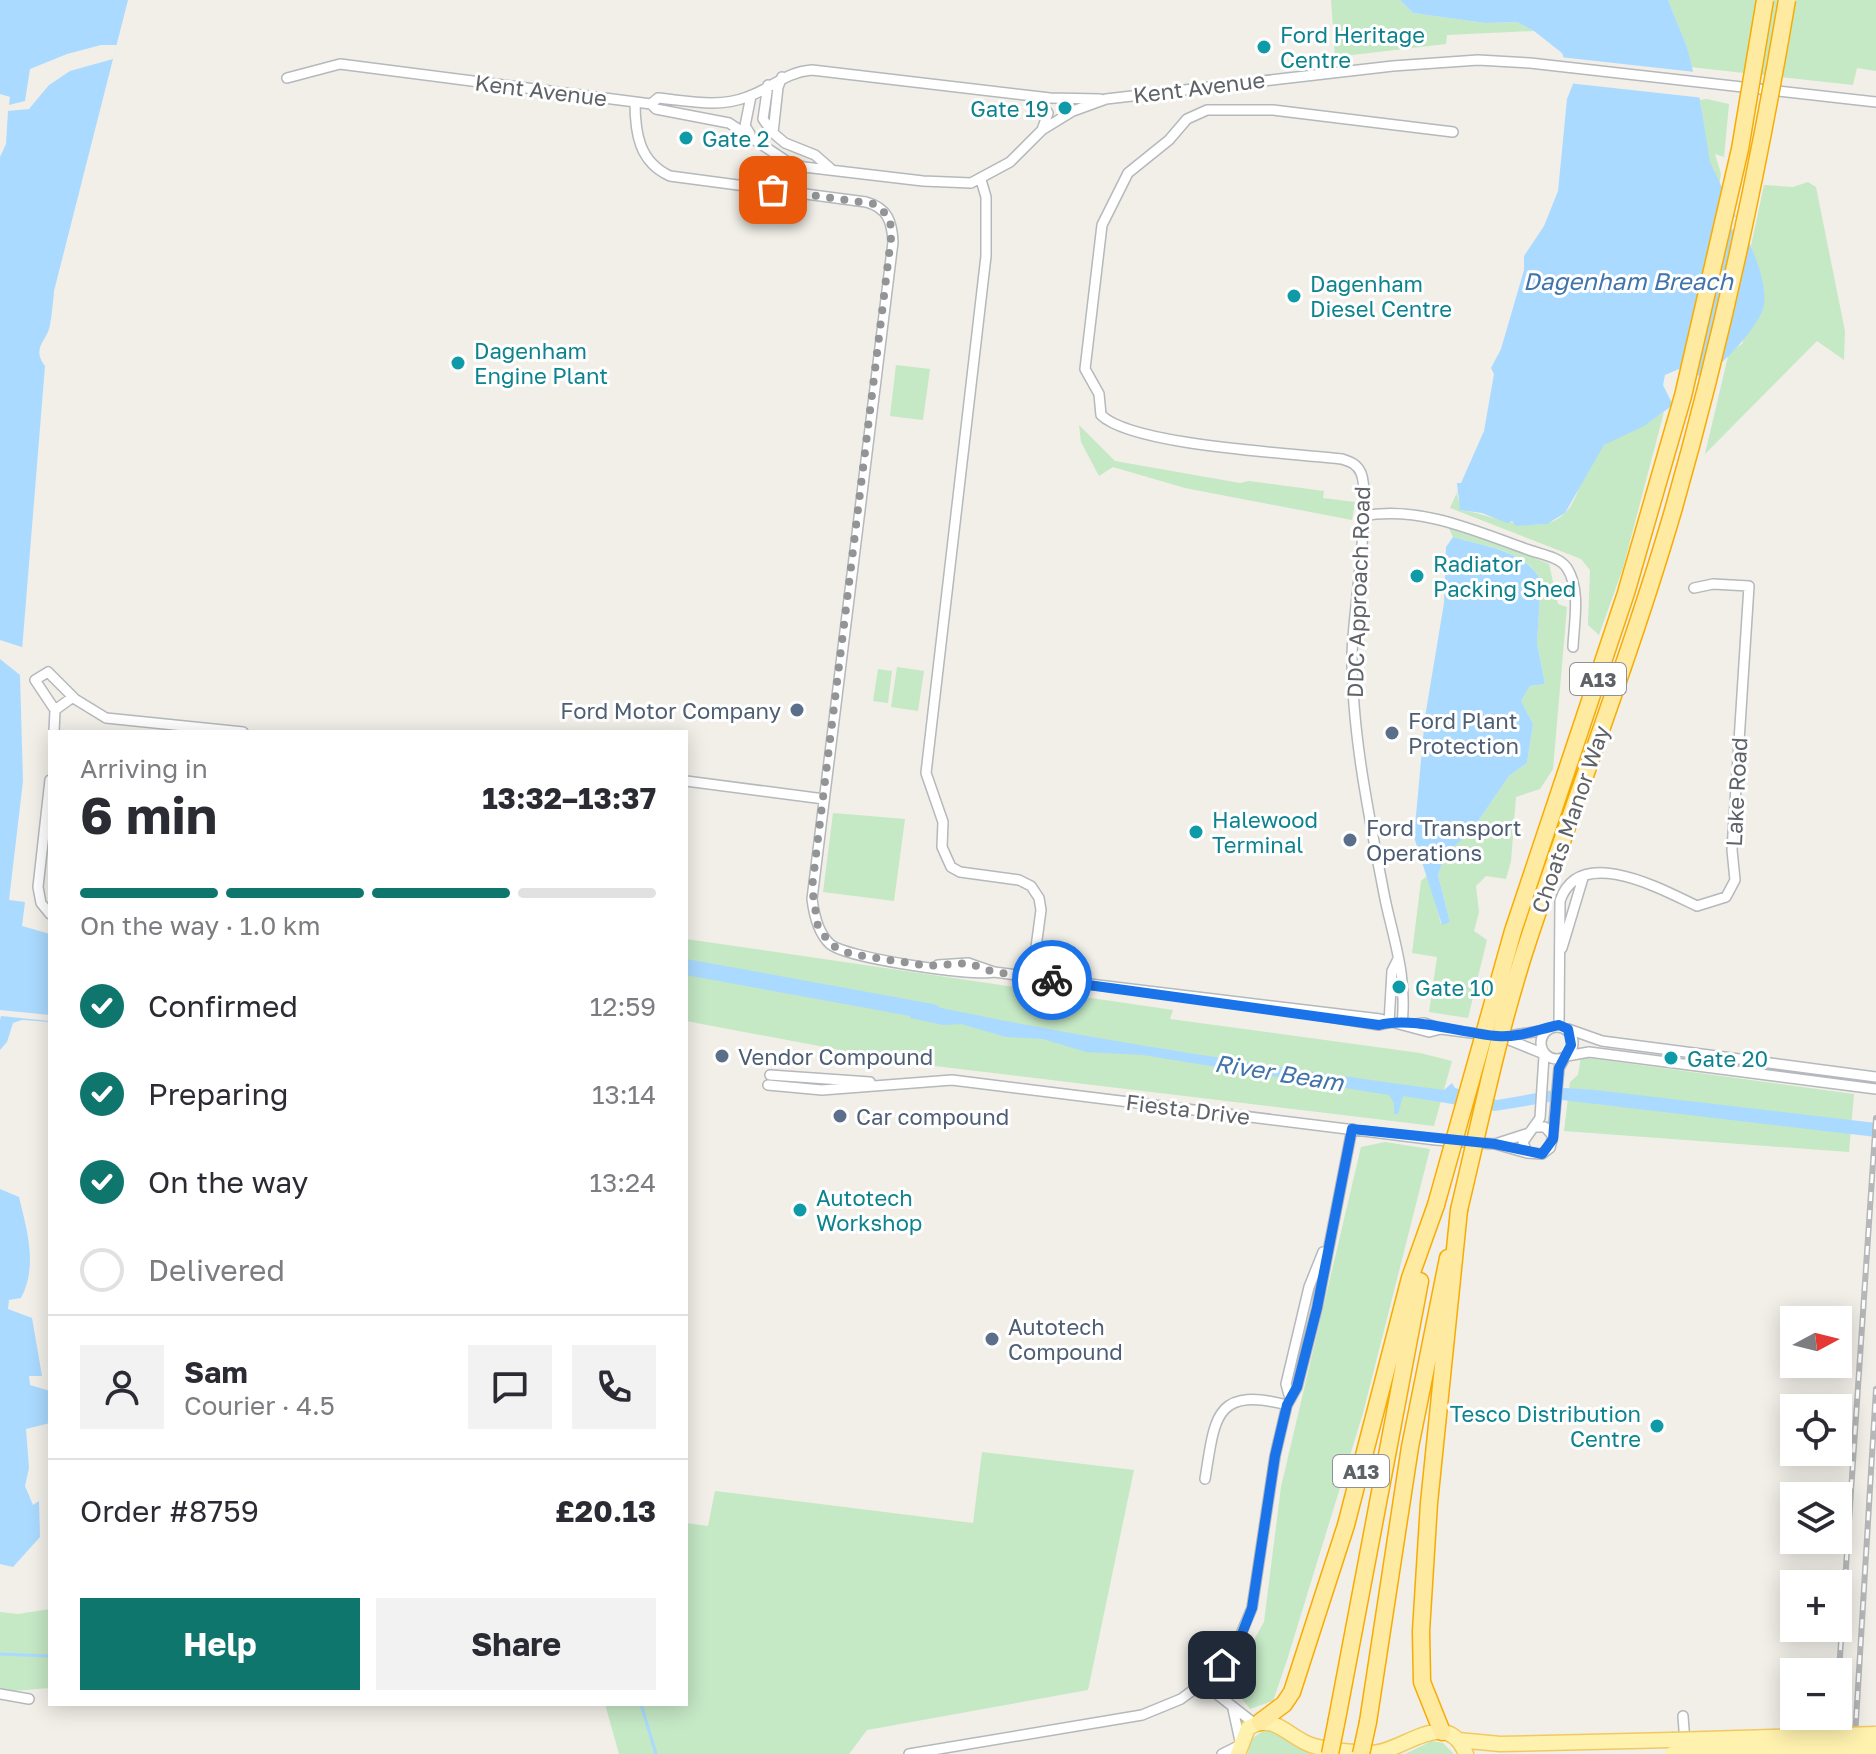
<!DOCTYPE html>
<meta charset="utf-8">
<style>
body{margin:0;font-family:"Golos Text",sans-serif;background:#f2f2f3;color:#2b2b33;height:100vh;display:flex;flex-direction:column;font-size:30px;white-space:nowrap}
*{box-sizing:border-box;margin:0}
p{font-size:26px;color:#7c7c81}
.icon{flex:none;width:44px;height:44px;fill:none;stroke:currentColor;stroke-width:2;stroke-linecap:round;stroke-linejoin:round}
.map{position:relative;flex:1;overflow:hidden}
.side{position:absolute;left:48px;top:730px;width:640px;height:976px;display:flex;flex-direction:column;background:#fff;border-radius:0px;box-shadow:0 4px 20px #0003}
.side>*{flex:none}
.needle{width:52px;rotate:83deg}
.controls{position:absolute;left:1780px;top:1306px;display:grid;gap:16px}
.controls a{display:grid;place-items:center;width:72px;height:72px;border-radius:0px;background:#fff;box-shadow:0 4px 20px #0003;font-size:40px}
.pin{position:absolute;display:grid;place-items:center;width:68px;height:68px;color:#fff;margin:-34px;border-radius:16px;box-shadow:0 4px 12px #0006}
.courier{position:absolute;display:grid;place-items:center;width:80px;height:80px;margin:-40px;border:6px solid #1a73e8;border-radius:50%;background:#fff;color:#222;box-shadow:0 2px 10px #0007}
.headline em{font-style:normal;font-weight:700}
.headline div{display:flex;flex-direction:column-reverse}
.headline{display:flex;align-items:center;justify-content:space-between;height:136px;padding:0 32px}
h1{font-size:52px;font-weight:700;line-height:60px}
.bar{display:grid;grid-template-columns:repeat(4,1fr);gap:12px 8px;align-content:center;height:96px;padding:0 32px}
.bar i{height:10px;border-radius:6px;background:#e1e1e2}
.bar .active{background:#0f766e}
.bar p{grid-column:span 4}
.line{display:flex;align-items:center;gap:20px;padding:0 32px;border-top:2px solid #e1e1e2}
.line div{flex:1}
.round{display:grid;place-items:center;flex:none;width:84px;height:84px;border-radius:0px;background:#f2f2f3}
ol{padding:0 32px;list-style:none}
li{display:flex;align-items:center;gap:24px;height:88px}
li p{margin-inline-start:auto}
li .icon{padding:8px;border-radius:50%;background:#0f766e;color:#fff;stroke-width:4}
li:last-child{color:#7c7c81}
li i{width:44px;height:44px;border:4px solid #e1e1e2;border-radius:50%}
.action{display:flex;gap:16px;margin-top:auto;padding:16px 32px}
.action a{flex:1;height:92px;border-radius:0px;background:#0f766e;color:#fff;font-size:32px;font-weight:700;line-height:92px;text-align:center}
.action a+a{background:#f2f2f3;color:#2b2b33}
.map>svg:first-child{display:block}
.green{fill:#c5e8c5}
.water{fill:#aadaff}
.pier{fill:#f1efe8}
.lines{fill:none;stroke-linecap:round;stroke-linejoin:round}
.stream{stroke:#aadaff;stroke-width:3}
.river{stroke:#aadaff;stroke-width:16}
.minor-casing{stroke:#b5b8bc;stroke-width:12}
.primary-casing{stroke:#f2c960;stroke-width:17}
.trunk-casing{stroke:#f9ab00;stroke-width:19}
.minor{stroke:#fff;stroke-width:9}
.primary{stroke:#fff2af;stroke-width:14}
.trunk{stroke:#feeaa1;stroke-width:16}
.rail-casing{stroke:#b6b7b8;stroke-width:6}
.rail{stroke:#fff;stroke-width:3;stroke-dasharray:9;stroke-linecap:butt}
.primary-bridge-casing{stroke:#f2c960;stroke-width:17;stroke-linecap:butt}
.trunk-bridge-casing{stroke:#f9ab00;stroke-width:19;stroke-linecap:butt}
.primary-bridge{stroke:#fff2af;stroke-width:14}
.trunk-bridge{stroke:#feeaa1;stroke-width:16}
.done{stroke:#929495;stroke-width:8;stroke-dasharray:0 14.4}
.route{stroke:#1a73e8;stroke-width:10}
.culture-dot{fill:#0f9aa8;stroke:#fff;stroke-width:3}
.service-dot{fill:#5c6f8a;stroke:#fff;stroke-width:3}
.labels{text-anchor:middle;dominant-baseline:central;stroke-width:6;stroke-linejoin:round;paint-order:stroke}
.shield{fill:#fff;stroke:#8f9295;stroke-width:2}
.shield-label{font-size:20px;font-weight:bold;fill:#5f6368}
.culture-label{font-size:22px;fill:#0d838f;stroke:#fff;text-anchor:start}
.street-label{font-size:22px;fill:#5f6368;stroke:#fff}
.service-label{font-size:22px;fill:#4e5e75;stroke:#fff;text-anchor:start}
.water-label{font-size:24px;font-style:italic;fill:#4174aa;stroke:#fff}
</style>
<div class="map">
<svg width="1876" height="1754" viewBox="0 0 1876 1754">
<rect width="100%" height="100%" fill="#f1efe8"/>
<path class="green" d="M1331 0H1400L1413 13 1485 23 1517 22 1534 31 1447 35 1446 44 1335 57Z
M1668 0H1876V71L1857 68 1853 85 1690 67 1687 47Z
M1707 99 1729 104 1724 157 1715 154 1721 174 1719 185 1709 162 1700 100Z
M1808 182 1816 187 1845 331 1844 360 1817 341 1705 454 1729 352 1742 344 1762 282 1751 246 1764 185 1793 187Z
M896 365 930 369 923 420 890 416Z
M1664 412 1623 568 1599 635 1588 625 1590 570 1581 559 1450 508 1459 488 1457 494 1461 510C1496 515 1552 546 1574 500 1583 482 1589 459 1604 445 1618 432 1647 424 1664 412Z
M1079 425 1115 461 1240 483 1249 481 1324 491 1323 498 1355 502 1352 520 1185 488 1113 467 1099 476 1081 442Z
M1446 522 1549 564 1558 604 1567 607 1553 769 1540 789 1516 797 1511 861 1506 879 1486 876 1476 886 1479 912 1474 931 1487 940 1468 1018 1429 1012 1437 957 1412 953 1421 881 1428 875 1441 924 1450 922 1438 875 1446 852 1470 833 1509 776 1527 763 1533 724 1521 701 1530 686 1545 684 1537 643 1541 581C1527 550 1482 546 1453 537Z
M897 667 924 671 918 711 891 707Z
M878 669 892 671 888 703 873 701Z
M833 813 905 819 894 901 823 892Z
M686 939 1173 1010 1170 1019 1420 1053 1452 1061 1434 1126 910 1063 686 1021Z
M1581 1057 1854 1094 1849 1152 1564 1131 1570 1082 1578 1075Z
M1385 1142 1430 1149 1363 1413 1287 1660 1273 1701 1250 1709 1229 1683 1264 1622 1281 1487 1361 1147Z
M982 1452 1134 1470 1088 1690 867 1730 849 1754H619L605 1704H686V1523L708 1526 715 1491 973 1523Z
M50 1609V1688L0 1692V1612L18 1614Z
M1265 1730 1281 1733 1310 1754H1248L1251 1739Z
M1432 1741 1443 1743 1454 1754H1405Z"/>
<path class="water" d="M0 0H128L54 291C53 302 52 314 50 325 47 342 31 347 45 366L20 675 23 781 9 900 25 902 22 926 50 934V1022L22 1020 13 1023 7 1042 0 1050Z
M1400 0H1668L1687 47 1700 100 1710 162 1736 217 1718 214 1716 226 1744 232C1754 251 1767 284 1764 305 1761 324 1720 370 1703 375 1695 377 1686 372 1679 369L1665 375 1663 385 1673 405 1644 426 1604 445 1565 513 1547 524 1516 526 1512 521 1507 523 1482 513 1460 510 1457 483H1461L1484 431 1494 374 1491 368 1501 349 1524 270V256L1544 226 1558 191 1567 99 1573 84 1562 53 1534 31 1517 22 1485 23 1413 13Z
M1453 537C1482 546 1526 550 1541 581L1537 643 1545 684 1530 686 1521 701 1533 724 1527 763 1509 776 1470 833 1446 853 1438 875 1450 922 1442 925 1414 837 1425 717 1444 603 1446 547Z
M913 1002C1089 1040 1268 1066 1444 1090L1452 1083 1455 1088 1497 1100 1565 1088 1595 1090 1876 1123V1137L1562 1100 1495 1111 1403 1096 1398 1114H1394V1103L1389 1095 1143 1055 1086 1052 1043 1039 1006 1037 961 1024 943 1025 910 1018Z
M0 1189 19 1197C27 1230 38 1266 21 1298L9 1300 8 1309 32 1318 42 1376H29L30 1385 50 1391V1423L26 1429 29 1468 25 1486 33 1505 39 1501 40 1537 13 1567 0 1564Z"/>
<path class="pier" d="M101 45H117L113 59 70 71 49 85 29 109 8 111 6 144 0 157V94L10 97 9 105 25 101 30 69 67 54Z
M1560 57 1695 72 1704 98 1568 83Z
M0 640 25 648 20 675 0 659Z
M0 1010 50 1015V1021L1 1016 0 1020Z"/>
<g class="lines">
<path class="stream" d="M0 1654 50 1656
M641 1704 656 1754"/>
<path class="river" d="M686 967 933 1012"/>
<g class="minor-casing">
<path id="minor" d="M782 77 778 87 773 133 785 143 815 155 831 169
M287 78 340 64 651 104 656 109 729 123 788 162 804 167 923 181 971 183 1010 162 1042 130 1073 111 1106 99 1393 66 1478 60 1530 63 1876 102
M768 85 763 119 773 133
M1037 98 1048 113 1042 130
M635 102C635 133 639 162 670 176L866 202C888 208 892 222 893 242L812 899C814 915 818 933 830 944 845 958 975 977 994 972
M651 104 658 98C688 101 719 108 747 97 771 89 785 72 812 70L1050 98 1100 99
M750 134 745 126 751 96
M981 180 986 197V256L926 773 943 822 942 847 951 867 960 872 1019 880 1031 886 1039 898 1041 910 1032 977
M1362 516C1419 505 1476 531 1529 550 1540 554 1560 557 1567 568 1581 590 1574 622 1573 647
M55 710 35 680 48 672 75 699 106 718 243 732
M54 732 55 710 73 697
M50 780 38 887 41 903 50 914
M686 781 824 799
M1562 948 1583 878
M938 965 968 963 994 972 1032 977 1380 1019 1429 1032 1441 1029 1502 1037 1546 1030
M1293 1011 1379 1025 1388 1023
M1389 1023 1392 971 1398 959
M1402 1025C1407 976 1395 945 1385 899 1370 820 1352 737 1352 656 1352 619 1372 500 1361 473 1357 464 1351 462 1342 459 1292 453 1133 446 1101 415L1099 394 1085 369 1102 225 1128 173 1169 140 1187 119 1207 110H1273L1453 132
M1408 1025 1424 1023 1441 1029
M1559 1025 1560 901C1579 843 1663 890 1697 906L1726 897 1735 880 1732 850 1749 586 1713 584 1694 588
M1541 1043a16 16 0 1 1 32 0a16 16 0 1 1-32 0Z
M1568 1029 1602 1041 1876 1077
M1502 1037 1544 1054
M1567 1056 1589 1052 1876 1089
M770 1075 870 1082
M768 1085 822 1090 952 1080 1436 1140 1495 1144 1526 1134
M1534 1127H1545L1553 1136 1550 1148 1542 1154 1527 1153 1523 1142 1540 1118 1544 1056
M1553 1134 1559 1068 1564 1059
M1495 1144 1527 1153
M1289 1395 1286 1384 1309 1287 1323 1252
M1205 1479C1215 1418 1214 1386 1287 1405
M0 1694 29 1699
M1233 1709 1240 1741
M1683 1716 1685 1743
M1255 1724 1218 1695 1212 1682 1235 1648 1252 1608 1275 1456 1287 1405 1297 1387 1317 1308 1352 1129
M909 1754 1142 1715 1181 1699 1212 1676
M1222 1754 1238 1746"/>
</g>
<g class="primary-casing">
<path id="primary" d="M1458 1740 1500 1744 1672 1740
M1238 1754 1248 1728C1275 1711 1289 1739 1314 1746 1331 1751 1352 1752 1370 1753 1402 1754 1446 1704 1466 1754"/>
</g>
<g class="trunk-casing">
<path id="trunk" d="M1337 1719 1420 1281
M1260 1722 1284 1704 1292 1692 1346 1525 1410 1278 1436 1205
M1368 1722 1410 1447 1448 1258
M1442 1732 1422 1682 1421 1631 1429 1503 1459 1210"/>
</g>
<use href="#minor" class="minor"/>
<use href="#primary" class="primary"/>
<use href="#trunk" class="trunk"/>
<g class="rail-casing">
<path id="rail" d="M1838 1686 1876 1118
M1837 1754 1845 1676
M1854 1754 1876 1389"/>
</g>
<use href="#rail" class="rail"/>
<g class="primary-bridge-casing">
<path id="primary-bridge" d="M1672 1740 1876 1734
M1672 1754 1876 1748"/>
</g>
<g class="trunk-bridge-casing">
<path id="trunk-bridge" d="M1436 1205 1513 931 1626 593 1683 396 1740 149 1765 0
M1459 1210C1481 1118 1500 1024 1530 935 1577 793 1631 654 1673 511 1721 343 1758 172 1787 0
M1330 1754 1337 1719
M1361 1754 1368 1722"/>
</g>
<use href="#primary-bridge" class="primary-bridge"/>
<use href="#trunk-bridge" class="trunk-bridge"/>
</g>
<g class="lines">
<path class="done" d="M773 190 875 204 888 216 892 230 812 888 818 927 831 945 851 954 928 966 968 963 994 972 1052 980"/>
<path class="route" d="M1052 980 1379 1025C1413 1016 1461 1033 1497 1036 1519 1038 1539 1029 1559 1025L1568 1029 1571 1045 1559 1068 1553 1139 1542 1154 1495 1144 1352 1129 1317 1308 1297 1387 1287 1405 1275 1456 1252 1608 1241 1636 1222 1665"/>
</g>
<g class="culture-dot">
<circle cx="1264" cy="47" r="8"/>
<circle cx="1065" cy="108" r="8"/>
<circle cx="686" cy="138" r="8"/>
<circle cx="1294" cy="296" r="8"/>
<circle cx="458" cy="363" r="8"/>
<circle cx="1417" cy="576" r="8"/>
<circle cx="1196" cy="832" r="8"/>
<circle cx="1399" cy="987" r="8"/>
<circle cx="1671" cy="1058" r="8"/>
<circle cx="800" cy="1210" r="8"/>
<circle cx="1657" cy="1426" r="8"/>
</g>
<g class="service-dot">
<circle cx="797" cy="710" r="8"/>
<circle cx="1392" cy="733" r="8"/>
<circle cx="1350" cy="840" r="8"/>
<circle cx="722" cy="1056" r="8"/>
<circle cx="840" cy="1116" r="8"/>
<circle cx="992" cy="1339" r="8"/>
</g>
<g class="labels">
<g class="shield">
<rect x="1570" y="663" width="56" height="32" rx="6"/>
<rect x="1333" y="1455" width="56" height="32" rx="6"/>
</g>
<g class="shield-label">
<text x="1598" y="679">A13</text>
<text x="1361" y="1471">A13</text>
</g>
<g class="culture-label">
<text x="1280" y="34">Ford Heritage<tspan x="1280" dy="25">Centre</tspan></text>
<text x="1049" y="108" text-anchor="end">Gate 19</text>
<text x="702" y="138">Gate 2</text>
<text x="1310" y="283">Dagenham<tspan x="1310" dy="25">Diesel Centre</tspan></text>
<text x="474" y="350">Dagenham<tspan x="474" dy="25">Engine Plant</tspan></text>
<text x="1433" y="563">Radiator<tspan x="1433" dy="25">Packing Shed</tspan></text>
<text x="1212" y="819">Halewood<tspan x="1212" dy="25">Terminal</tspan></text>
<text x="1415" y="987">Gate 10</text>
<text x="1687" y="1058">Gate 20</text>
<text x="816" y="1197">Autotech<tspan x="816" dy="25">Workshop</tspan></text>
<text x="1641" y="1413" text-anchor="end">Tesco Distribution<tspan x="1641" dy="25">Centre</tspan></text>
</g>
<g class="street-label">
<text transform="translate(1199 87) rotate(-7)">Kent Avenue</text>
<text transform="translate(541 90) rotate(7)">Kent Avenue</text>
<text transform="translate(1358 592) rotate(-88)">DDC Approach Road</text>
<text transform="translate(1736 792) rotate(-87)">Lake Road</text>
<text transform="translate(1570 819) rotate(-71)">Choats Manor Way</text>
<text transform="translate(1188 1109) rotate(7)">Fiesta Drive</text>
</g>
<g class="service-label">
<text x="781" y="710" text-anchor="end">Ford Motor Company</text>
<text x="1408" y="720">Ford Plant<tspan x="1408" dy="25">Protection</tspan></text>
<text x="1366" y="827">Ford Transport<tspan x="1366" dy="25">Operations</tspan></text>
<text x="738" y="1056">Vendor Compound</text>
<text x="856" y="1116">Car compound</text>
<text x="1008" y="1326">Autotech<tspan x="1008" dy="25">Compound</tspan></text>
</g>
<g class="water-label">
<text x="1628" y="280">Dagenham Breach</text>
<text transform="translate(1279 1072) rotate(9)">River Beam</text>
</g>
</g>
</svg>
<div class="controls">
<a><svg class="needle" viewBox="-14 -14 28 28"><path d="M0-13l5 13h-10z" fill="#e53935"/><path d="M0 13l5-13h-10z" fill="#7c7c81"/></svg></a>
<a><svg class="icon" aria-label="locate" viewBox="0 0 24 24"><circle cx="12" cy="12" r="6"/><path d="M12 2v4M12 18v4M2 12h4M18 12h4"/></svg></a>
<a><svg class="icon" aria-label="layers" viewBox="0 0 24 24"><path d="M12 4l9 5-9 5-9-5zM3 14l9 5 9-5"/></svg></a>
<a>+</a>
<a>−</a>
</div>
<div class="pin" style="left:773px;top:190px;background:#ea580c"><svg class="icon" aria-label="bag" viewBox="0 0 24 24"><path d="M5 8h14l-1 12H6zM9 8a3 3 0 0 1 6 0"/></svg></div>
<div class="pin" style="left:1222px;top:1665px;background:#1f2937"><svg class="icon" aria-label="home" viewBox="0 0 24 24"><path d="M3 11l9-7 9 7M6 9v11h12V9"/></svg></div>
<div class="courier" style="left:1052px;top:980px"><svg class="icon" aria-label="bike" viewBox="0 0 24 24"><circle cx="6" cy="16" r="4"/><circle cx="18" cy="16" r="4"/><path d="M6 16l4-8h5l3 8M10 8l3 8H6M13 5h3"/></svg></div>
<section class="side">
<div class="headline"><div><h1>6 min</h1><p>Arriving in</p></div><em>13:32–13:37</em></div>
<div class="bar"><i class="active"></i><i class="active"></i><i class="active"></i><i></i><p>On the way · 1.0 km</p></div>
<ol>
<li><svg class="icon" aria-label="check" viewBox="0 0 24 24"><path d="M5 12l5 5 9-10"/></svg>Confirmed<p>12:59</p></li>
<li><svg class="icon" aria-label="check" viewBox="0 0 24 24"><path d="M5 12l5 5 9-10"/></svg>Preparing<p>13:14</p></li>
<li><svg class="icon" aria-label="check" viewBox="0 0 24 24"><path d="M5 12l5 5 9-10"/></svg>On the way<p>13:24</p></li>
<li><i></i>Delivered</li>
</ol>
<div class="line" style="height:144px"><a class="round"><svg class="icon" aria-label="person" viewBox="0 0 24 24"><circle cx="12" cy="8" r="4"/><path d="M4 21q1-7 8-7t8 7"/></svg></a><div><b>Sam</b><p>Courier · 4.5</p></div><a class="round"><svg class="icon" aria-label="chat" viewBox="0 0 24 24"><path d="M4 5h16v11H9l-5 4z"/></svg></a><a class="round"><svg class="icon" aria-label="phone" viewBox="0 0 24 24"><path d="M5 4h4l2 5-3 2q2 4 5 5l2-3 5 2v4C11 20 4 13 5 4z"/></svg></a></div>
<div class="line" style="height:104px"><div>Order #8759</div><b>£20.13</b></div>
<div class="action"><a>Help</a><a>Share</a></div>
</section>
</div>
